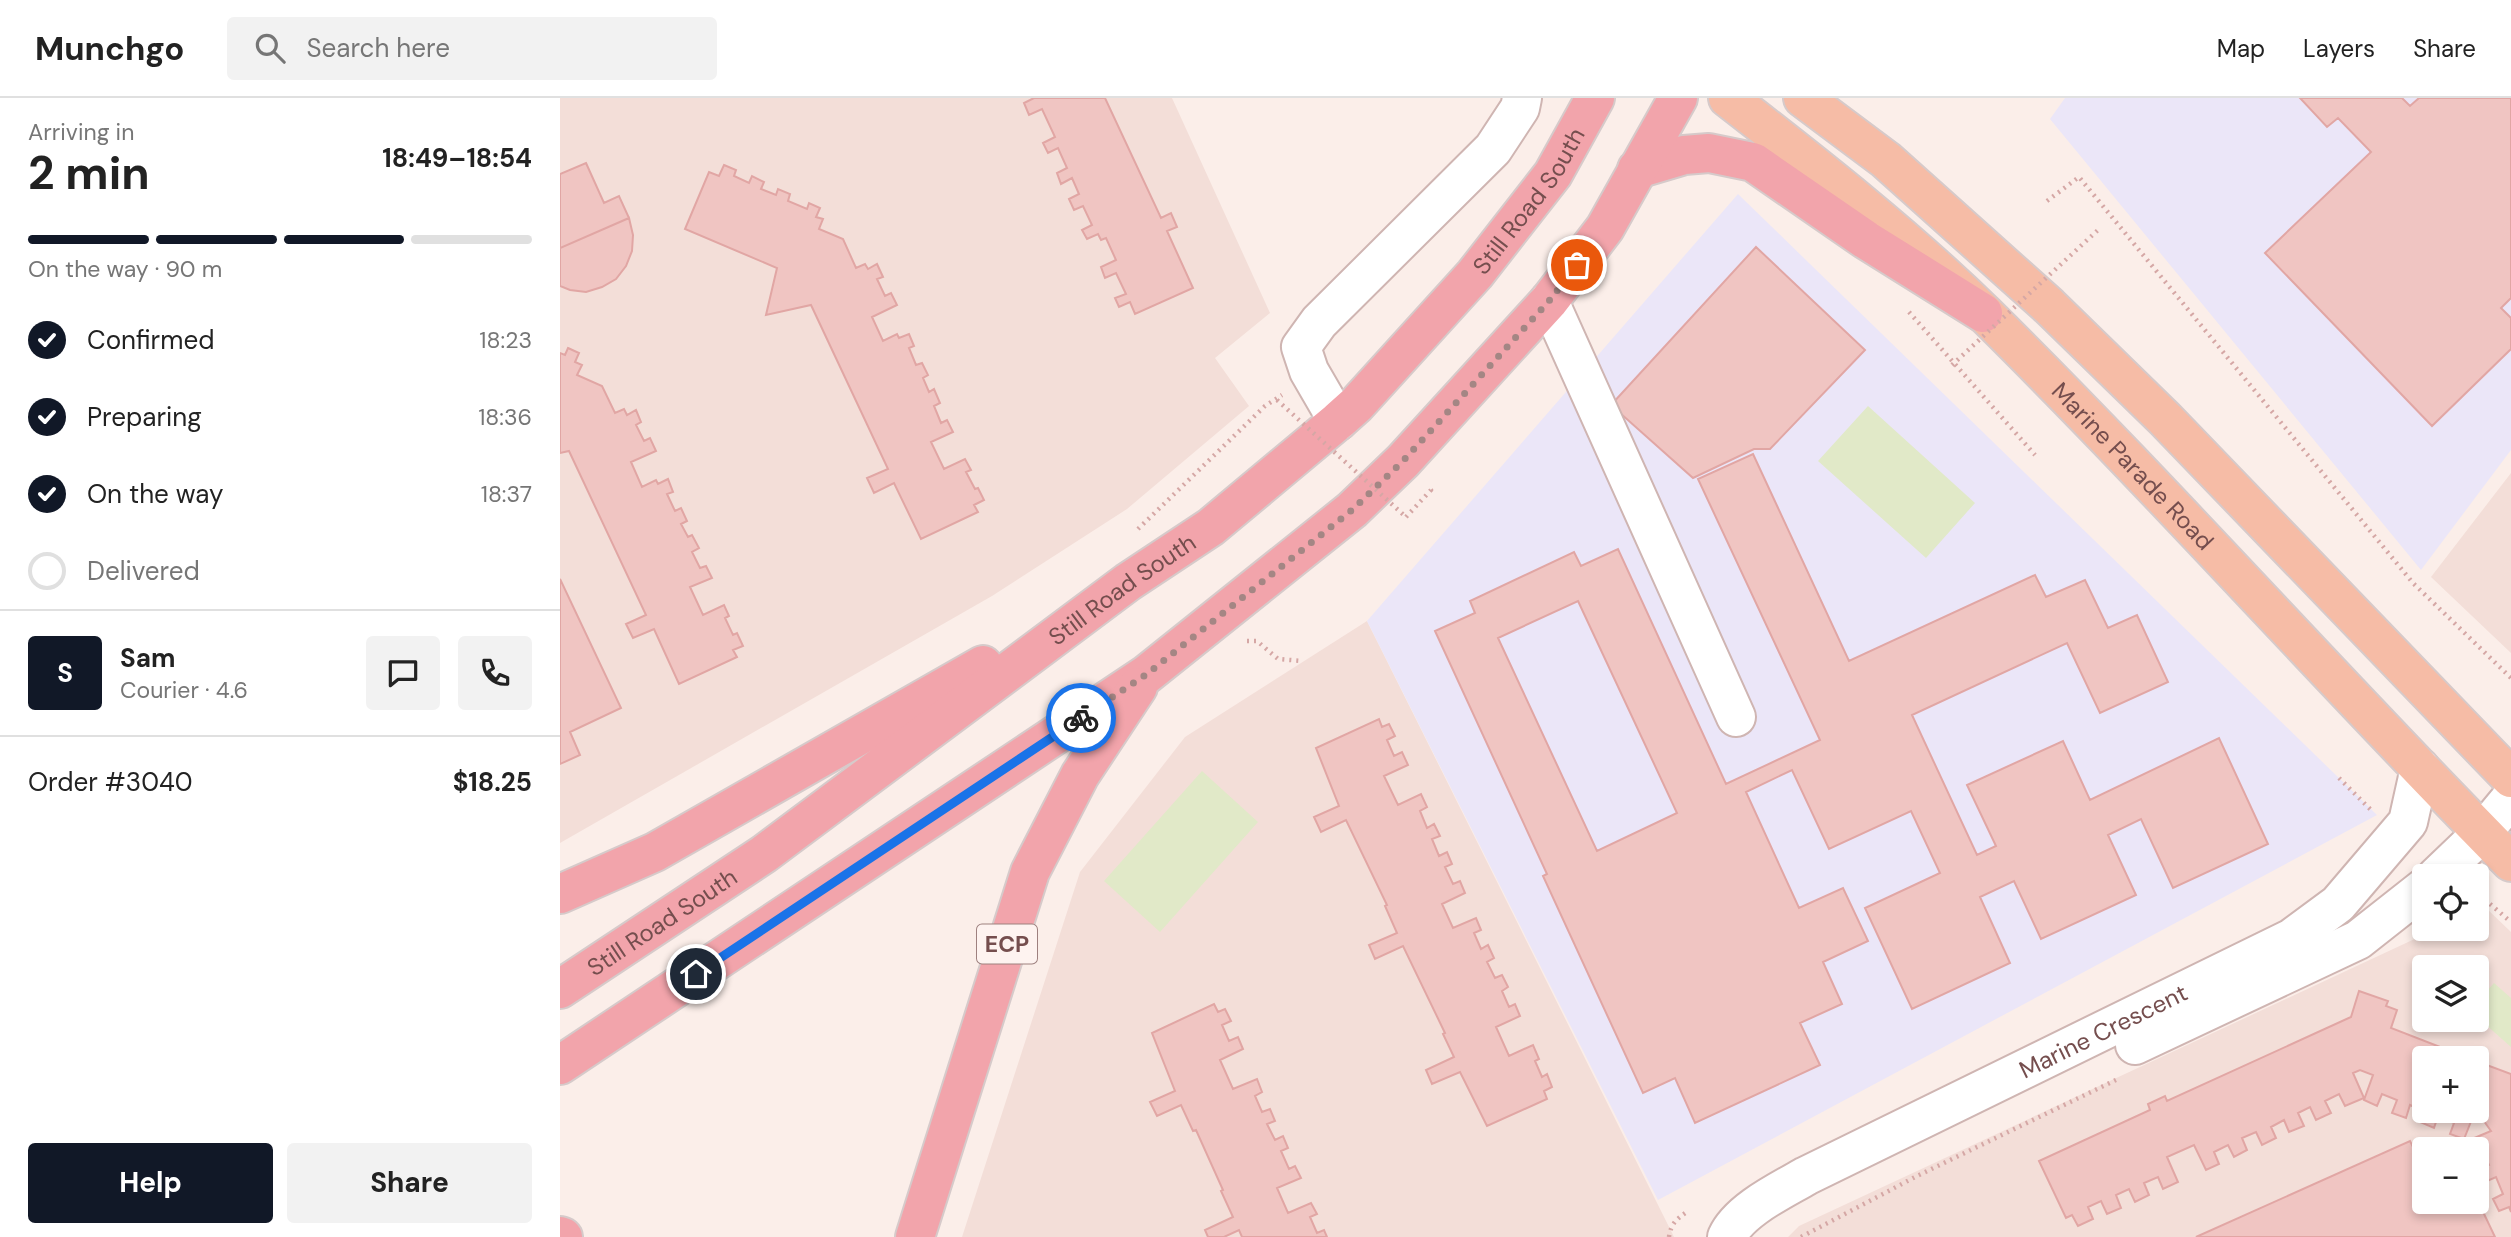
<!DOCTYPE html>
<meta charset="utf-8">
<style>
body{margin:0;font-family:"DM Sans",sans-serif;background:#f2f2f2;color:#222;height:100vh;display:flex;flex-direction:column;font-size:26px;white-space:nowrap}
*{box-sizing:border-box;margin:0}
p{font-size:23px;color:#767676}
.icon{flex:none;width:38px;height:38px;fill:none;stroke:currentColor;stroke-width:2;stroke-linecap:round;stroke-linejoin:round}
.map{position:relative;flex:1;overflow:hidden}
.details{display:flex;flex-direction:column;background:#fff;width:560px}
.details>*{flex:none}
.tools{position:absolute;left:1852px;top:766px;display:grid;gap:14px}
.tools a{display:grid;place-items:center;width:77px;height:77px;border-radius:7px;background:#fff;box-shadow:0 4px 10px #0003;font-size:35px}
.pin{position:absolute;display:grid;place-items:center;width:60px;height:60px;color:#fff;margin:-30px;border:4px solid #fff;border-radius:50%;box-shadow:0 2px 7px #0007}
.courier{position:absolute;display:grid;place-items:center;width:70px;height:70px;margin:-35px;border:5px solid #1a73e8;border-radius:50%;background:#fff;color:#222;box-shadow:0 2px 9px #0007}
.headline em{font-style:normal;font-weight:700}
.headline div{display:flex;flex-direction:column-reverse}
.headline{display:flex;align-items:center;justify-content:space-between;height:119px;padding:0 28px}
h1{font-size:46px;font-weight:700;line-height:52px}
.bar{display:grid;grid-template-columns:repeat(4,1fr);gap:10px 7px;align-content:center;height:84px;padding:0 28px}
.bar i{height:9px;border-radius:5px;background:#e0e0e0}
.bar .current{background:#111827}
.bar p{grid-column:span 4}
.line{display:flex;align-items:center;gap:18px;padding:0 28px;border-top:2px solid #e0e0e0}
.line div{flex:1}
.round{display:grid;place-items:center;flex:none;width:74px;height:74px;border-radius:7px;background:#f2f2f2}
ol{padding:0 28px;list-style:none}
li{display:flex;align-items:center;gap:21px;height:77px}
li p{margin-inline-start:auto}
li .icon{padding:7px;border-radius:50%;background:#111827;color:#fff;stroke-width:4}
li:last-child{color:#767676}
li i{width:38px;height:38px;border:4px solid #e0e0e0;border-radius:50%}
.cta{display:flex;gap:14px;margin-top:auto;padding:14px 28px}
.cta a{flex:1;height:80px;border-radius:7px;background:#111827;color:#fff;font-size:28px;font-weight:700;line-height:80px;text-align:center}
.cta a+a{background:#f2f2f2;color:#222}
header{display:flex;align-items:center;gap:42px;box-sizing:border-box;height:98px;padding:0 35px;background:#fff;border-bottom:2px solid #e0e0e0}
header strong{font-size:33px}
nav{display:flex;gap:38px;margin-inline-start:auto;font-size:24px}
.search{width:490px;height:63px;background:#f2f2f2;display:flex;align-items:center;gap:18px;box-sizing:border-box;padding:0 24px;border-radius:7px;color:#767676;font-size:26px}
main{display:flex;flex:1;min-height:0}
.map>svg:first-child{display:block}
.residential{fill:#f3ded8;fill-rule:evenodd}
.education{fill:#ebe6f8}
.green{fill:#e1e9c8}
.building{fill:#f0c5c2;stroke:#e1a6a4;stroke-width:2;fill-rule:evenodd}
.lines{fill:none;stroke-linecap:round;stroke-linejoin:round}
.minor-casing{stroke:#cfb5b2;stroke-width:42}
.major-casing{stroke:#d6caca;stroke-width:42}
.highway-casing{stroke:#d6caca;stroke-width:42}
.path{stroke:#d5a7a5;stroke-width:4.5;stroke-dasharray:2 5;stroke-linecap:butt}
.minor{stroke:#fff;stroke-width:38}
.major{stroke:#f6bca6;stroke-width:38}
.highway{stroke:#f2a4ab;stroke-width:38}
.path-bridge{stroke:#d5a7a5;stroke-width:4.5;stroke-dasharray:2 5;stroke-linecap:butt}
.done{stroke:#a48684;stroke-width:7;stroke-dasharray:0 12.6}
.route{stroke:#1a73e8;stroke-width:9}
.labels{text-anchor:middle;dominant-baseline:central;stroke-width:5;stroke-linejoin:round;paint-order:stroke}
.shield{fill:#fef3f0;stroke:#9e807f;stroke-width:2}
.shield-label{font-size:23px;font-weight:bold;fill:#754e4e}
.street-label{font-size:24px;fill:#754e4e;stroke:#fef3f0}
</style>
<header>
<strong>Munchgo</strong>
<div class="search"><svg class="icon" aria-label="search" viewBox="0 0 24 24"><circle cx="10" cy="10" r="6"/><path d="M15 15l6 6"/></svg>Search here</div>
<nav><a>Map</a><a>Layers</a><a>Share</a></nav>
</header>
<main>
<section class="details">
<div class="headline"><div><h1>2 min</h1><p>Arriving in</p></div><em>18:49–18:54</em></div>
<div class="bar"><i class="current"></i><i class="current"></i><i class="current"></i><i></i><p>On the way · 90 m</p></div>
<ol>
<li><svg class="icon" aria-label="check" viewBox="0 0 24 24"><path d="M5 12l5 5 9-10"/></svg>Confirmed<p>18:23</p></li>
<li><svg class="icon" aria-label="check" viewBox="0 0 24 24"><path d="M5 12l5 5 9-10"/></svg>Preparing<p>18:36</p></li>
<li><svg class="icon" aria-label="check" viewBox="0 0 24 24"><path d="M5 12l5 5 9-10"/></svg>On the way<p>18:37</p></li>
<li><i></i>Delivered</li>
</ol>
<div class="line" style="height:126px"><b class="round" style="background:#111827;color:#fff">S</b><div><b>Sam</b><p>Courier · 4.6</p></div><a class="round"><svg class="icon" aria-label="chat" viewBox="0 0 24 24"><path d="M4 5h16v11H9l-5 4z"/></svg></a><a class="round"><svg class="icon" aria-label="phone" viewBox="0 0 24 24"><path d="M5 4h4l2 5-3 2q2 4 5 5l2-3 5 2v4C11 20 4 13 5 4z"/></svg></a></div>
<div class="line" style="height:91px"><div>Order #3040</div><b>$18.25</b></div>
<div class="cta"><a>Help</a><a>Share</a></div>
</section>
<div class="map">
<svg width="1951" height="1139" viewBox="0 0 1951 1139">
<rect width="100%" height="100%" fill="#fbeee9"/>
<path class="residential" d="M0 0H612L710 215 655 260 689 308 567 411 432 498 0 745Z
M1951 375V555L1871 479Z
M807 523 1114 1139H402L520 774 625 639Z
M1925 809 1951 834V1139H1228L1239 1128 1876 831H1916V813ZM1864 870H1916V922H1864ZM1864 961H1916V1013H1864ZM1864 1052H1916V1104H1864Z"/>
<path class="education" d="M1505 0H1951V352L1861 472 1490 21Z
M1178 96 1817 717 1098 1102 807 523Z"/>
<path class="green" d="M1308 308 1415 405 1366 460 1258 363Z
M642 673 698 724 600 834 544 783Z
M1934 885 1951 900V949L1916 918V905Z"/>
<path class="building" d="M474 0H545L601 120 611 115 617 129 607 133 633 190 575 216 570 204 559 209 555 200 566 196 556 175 545 180 541 169 556 162 546 140 541 142 538 136 527 141 522 132 532 127 523 108 514 112 509 101 519 96 512 80 501 86 497 75 507 70 498 50 488 55 483 45 495 39 482 11 469 17 464 5Z
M1740 0H1842L1850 8 1859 0H1951V200L1941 210 1951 220V251L1872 328 1705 155 1811 54 1778 20 1767 29Z
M26 65 44 105 59 98 69 120 0 150V76Z
M164 67 176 72 174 78 189 85 192 78 204 84 201 91 216 97 218 91 230 96 228 103 247 111 249 105 260 110 256 119 263 121 259 131 283 141 296 170 305 166 308 171 317 166 323 179 317 181 325 198 331 195 337 207 312 219 323 243 337 236 339 240 349 236 354 248 349 250 356 267 362 265 368 277 363 280 369 294 374 291 380 305 374 308 381 325 387 322 393 334 371 344 384 371 405 361 411 372 406 374 415 391 418 390 424 402 414 407 418 414 361 441 334 385 314 395 307 380 328 371 251 207 206 217 217 170 125 131 149 74 159 78Z
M69 120 73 137 72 153 66 168 56 181 42 189 26 194 10 192 0 188V150Z
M1196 149 1305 252 1210 351H1194L1133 380 1051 307Z
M8 250 19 255 15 264 22 267 17 277 42 288 55 315 64 311 67 317 76 312 81 324 76 327 84 343 90 340 96 353 71 364 82 389 96 382 98 386 108 381 113 394 107 396 115 413 121 410 127 423 121 426 128 439 132 437 139 450 132 454 140 470 146 468 152 480 130 489 143 517 164 507 169 518 165 520 173 537 177 535 183 548 173 552 177 559 119 586 94 531 73 540 66 526 86 517 9 353 0 355V255L5 257Z
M1193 356 1289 563 1475 477 1486 499 1525 482 1548 530 1577 517 1608 584 1540 615 1507 545 1352 617 1417 757 1436 748 1407 687 1503 643 1530 702 1659 640 1708 746 1613 790 1581 721 1548 737 1576 797 1481 841 1454 783 1420 799 1450 865 1352 911 1305 810 1380 775 1351 713 1269 751 1232 672 1186 694 1239 810 1283 790 1308 843 1263 864 1282 906 1240 925 1260 967 1135 1025 1115 980 1083 995 983 778 987 776 875 533 915 515 910 503 1014 454 1021 468 1058 451 1166 686 1260 642 1138 381ZM1018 503 1117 715 1037 753 938 540Z
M0 481 61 610 10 634 20 657 0 666Z
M819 621 822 629 829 626 835 638 827 642 834 658 842 654 848 667 824 678 838 707 861 696 867 709 860 713 867 730 874 726 880 738 872 741 879 758 887 754 892 766 885 769 893 786 900 783 905 795 882 806 893 830 916 820 921 832 914 835 921 851 928 847 934 860 927 864 935 880 942 877 948 889 942 893 949 909 955 906 960 918 936 929 949 958 973 947 979 961 975 963 982 979 987 976 992 989 984 993 987 1001 927 1028 900 974 872 986 866 972 894 959 883 936 885 935 843 848 815 861 809 847 837 835 825 808 827 807 786 722 761 734 754 719 779 708 756 650Z
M1799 893 1828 903 1826 908 1837 912 1831 930 1911 961H1864V1013H1916V963L1951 976V1114L1949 1109 1939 1113 1933 1101 1943 1096 1936 1079 1925 1084 1919 1071 1929 1067 1923 1053 1916 1056V1052H1911L1907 1043 1931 1033 1921 1019 1914 1016 1904 1041 1890 1036 1894 1025 1878 1018 1874 1030 1860 1024 1863 1013 1850 1007 1846 1020 1832 1015 1837 1002 1822 996 1817 1008 1804 1002 1813 977 1800 972 1793 975 1804 1000 1785 1008 1779 996 1765 1003 1771 1015 1756 1022 1750 1009 1738 1015 1744 1028 1729 1034 1724 1022 1711 1029 1716 1040 1702 1047 1696 1034 1682 1040 1687 1052 1674 1059 1668 1047 1654 1054 1659 1066 1646 1072 1634 1047 1607 1059 1618 1084 1603 1091 1598 1079 1584 1085 1589 1097 1575 1104 1569 1091 1556 1097 1561 1110 1547 1116 1541 1103 1528 1109 1533 1121 1518 1128 1512 1117 1506 1120 1479 1063 1590 1012 1588 1006 1605 998 1607 1003 1791 919Z
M654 906 658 914 665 911 671 923 662 927 669 943 678 939 683 951 660 962 673 991 697 981 702 994 695 998 702 1014 710 1011 715 1023 707 1026 715 1042 723 1038 728 1050 721 1053 729 1071 735 1068 741 1080 717 1090 728 1115 751 1105 757 1116 750 1119 757 1135 764 1132 767 1139H682L679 1132 664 1139H648L645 1132 673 1119 661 1093 663 1092 636 1032 633 1033 621 1007 597 1018 590 1004 615 993 592 935Z
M1850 1043 1856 1055 1864 1058V1104H1916V1099L1935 1139H1636Z"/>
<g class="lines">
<g class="minor-casing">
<g id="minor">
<path d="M989 203 1176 619"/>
<path d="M778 323 749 273 741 249 759 224 933 51 960 10 962 0"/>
<path d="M1876 779 1922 735 1951 700"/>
<path d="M1575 947 1798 842 1864 790"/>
<path id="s1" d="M1167 1139C1179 1112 1222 1092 1246 1078L1732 840 1778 806 1848 724 1860 670"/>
</g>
</g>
<g class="major-casing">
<g id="major">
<path id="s2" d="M1168 0C1257 69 1345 138 1425 216 1605 394 1773 584 1951 764"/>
<path d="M1243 0 1326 62 1489 208 1605 321 1951 680"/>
</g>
</g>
<g class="highway-casing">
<g id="highway">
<path d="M1077 71 1124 57 1149 55 1193 64 1306 142 1423 215"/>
<path d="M0 796 95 754 423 567"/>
<path id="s3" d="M0 891 204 756 568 484 651 429 778 323 797 306 915 176 993 76 1035 0"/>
<path d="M0 967 587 576 792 412 843 363 989 203 1045 130 1118 0"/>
<path d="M0 1138 3 1139"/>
<path d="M355 1139 470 774 520 677 578 589"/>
</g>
</g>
<path class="path" d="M1487 103 1519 79 1853 485 1951 580
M1349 214 1475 357
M846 419 871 392 868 389
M578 431 705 308 722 297
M687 543H697L718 561 742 563
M1779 680 1811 712
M1916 806H1930L1951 824
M1109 1139C1111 1125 1117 1121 1128 1113
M1241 1139 1357 1078 1560 980"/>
<use href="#minor" class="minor"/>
<use href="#major" class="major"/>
<use href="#highway" class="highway"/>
<path class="path-bridge" d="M1392 267 1538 132
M717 302 846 419"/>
</g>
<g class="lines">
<path class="done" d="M521 620 587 576 792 412 843 363 989 203 1017 167"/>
<path class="route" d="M136 876 521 620"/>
</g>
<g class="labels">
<rect class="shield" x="417" y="826.5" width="60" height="39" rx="5"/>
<g class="shield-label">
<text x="447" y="846">ECP</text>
</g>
<g class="street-label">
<text stroke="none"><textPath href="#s3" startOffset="1256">Still Road South</textPath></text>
<text stroke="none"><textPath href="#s2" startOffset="548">Marine Parade Road</textPath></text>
<text stroke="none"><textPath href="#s3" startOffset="690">Still Road South</textPath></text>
<text stroke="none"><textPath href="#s3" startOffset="122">Still Road South</textPath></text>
<text stroke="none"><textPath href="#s1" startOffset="432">Marine Crescent</textPath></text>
</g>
</g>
</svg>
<div class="tools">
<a><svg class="icon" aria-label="locate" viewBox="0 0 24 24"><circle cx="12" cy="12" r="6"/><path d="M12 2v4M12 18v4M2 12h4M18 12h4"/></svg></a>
<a><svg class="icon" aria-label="layers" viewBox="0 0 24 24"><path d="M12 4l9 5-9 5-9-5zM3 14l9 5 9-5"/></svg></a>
<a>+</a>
<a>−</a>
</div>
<div class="pin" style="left:1017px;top:167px;background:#ea580c"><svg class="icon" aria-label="bag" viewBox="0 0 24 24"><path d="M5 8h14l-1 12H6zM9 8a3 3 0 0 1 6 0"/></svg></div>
<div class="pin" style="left:136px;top:876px;background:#1f2937"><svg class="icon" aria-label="home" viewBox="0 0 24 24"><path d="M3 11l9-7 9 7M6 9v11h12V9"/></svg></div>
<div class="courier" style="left:521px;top:620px"><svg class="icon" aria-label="bike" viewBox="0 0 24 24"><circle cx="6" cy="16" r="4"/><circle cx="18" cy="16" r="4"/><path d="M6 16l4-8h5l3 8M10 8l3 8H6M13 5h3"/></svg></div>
</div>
</main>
